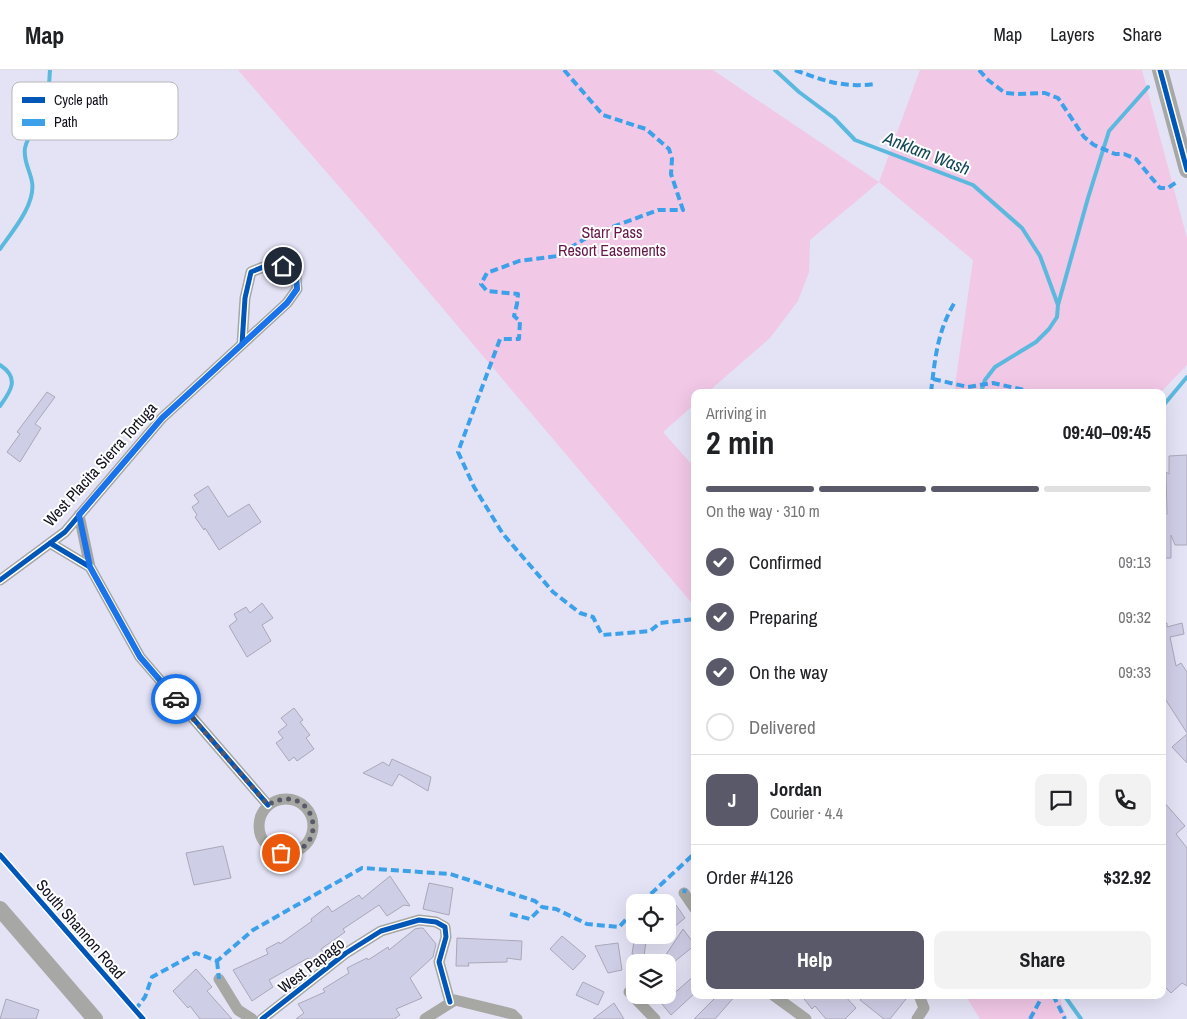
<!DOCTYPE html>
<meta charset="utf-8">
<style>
body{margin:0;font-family:"Archivo Narrow",sans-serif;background:#f2f2f2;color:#202124;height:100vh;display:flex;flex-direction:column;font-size:19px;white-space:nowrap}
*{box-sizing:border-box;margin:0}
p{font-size:16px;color:#757577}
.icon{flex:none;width:28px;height:28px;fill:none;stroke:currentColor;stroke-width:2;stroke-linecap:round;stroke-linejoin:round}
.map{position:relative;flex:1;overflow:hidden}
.panel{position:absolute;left:691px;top:319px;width:475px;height:610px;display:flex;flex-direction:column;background:#fff;border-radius:10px;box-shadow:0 5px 20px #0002}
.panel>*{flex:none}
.buttons{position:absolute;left:626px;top:824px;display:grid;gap:10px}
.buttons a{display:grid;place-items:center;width:50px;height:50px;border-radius:10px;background:#fff;box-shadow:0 5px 20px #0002;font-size:25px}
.pin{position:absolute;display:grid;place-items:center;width:42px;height:42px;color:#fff;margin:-21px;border:2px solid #fff;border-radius:50%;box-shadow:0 1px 5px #0007}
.courier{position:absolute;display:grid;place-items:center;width:50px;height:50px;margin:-25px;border:4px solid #1a73e8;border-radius:50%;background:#fff;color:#222;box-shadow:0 1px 6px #0007}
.summary em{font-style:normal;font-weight:700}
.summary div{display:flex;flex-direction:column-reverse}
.summary{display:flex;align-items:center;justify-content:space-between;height:85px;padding:0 15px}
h1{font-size:32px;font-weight:700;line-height:38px}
.bar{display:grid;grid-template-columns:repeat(4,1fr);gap:8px 5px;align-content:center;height:60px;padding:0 15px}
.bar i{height:6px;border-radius:4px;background:#e0e0e0}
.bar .current{background:#5a5969}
.bar p{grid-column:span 4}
.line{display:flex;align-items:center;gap:12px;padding:0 15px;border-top:1px solid #e0e0e0}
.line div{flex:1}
.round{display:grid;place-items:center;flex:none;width:52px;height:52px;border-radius:10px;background:#f2f2f2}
ol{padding:0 15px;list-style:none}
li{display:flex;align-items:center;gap:15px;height:55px}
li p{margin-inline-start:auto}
li .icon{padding:5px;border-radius:50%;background:#5a5969;color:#fff;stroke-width:4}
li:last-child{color:#757577}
li i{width:28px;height:28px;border:2px solid #e0e0e0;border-radius:50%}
.button{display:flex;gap:10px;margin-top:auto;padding:10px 15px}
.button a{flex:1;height:58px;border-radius:10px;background:#5a5969;color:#fff;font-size:20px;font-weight:700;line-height:58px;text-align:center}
.button a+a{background:#f2f2f2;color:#202124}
header{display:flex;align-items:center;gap:30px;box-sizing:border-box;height:70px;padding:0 25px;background:#fff;border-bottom:1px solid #e0e0e0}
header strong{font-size:24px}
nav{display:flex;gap:28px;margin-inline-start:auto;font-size:18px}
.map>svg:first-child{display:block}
.green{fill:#f1c8e6}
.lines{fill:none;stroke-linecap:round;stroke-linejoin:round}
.stream{stroke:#5cb9de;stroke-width:4}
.building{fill:#cfcee7;stroke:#a9a8b8}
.street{stroke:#a7a7a4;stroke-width:11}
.secondary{stroke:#a7a7a5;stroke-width:16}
.quiet{stroke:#3da1ea;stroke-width:4;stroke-dasharray:8 4;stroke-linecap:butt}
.cycleway-casing{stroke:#fff;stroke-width:8}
.cycleway{stroke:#0057b8;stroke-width:5}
.done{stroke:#5a5969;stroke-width:5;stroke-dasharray:0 9}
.route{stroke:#1a73e8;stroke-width:6}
.labels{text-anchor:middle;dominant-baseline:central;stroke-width:4;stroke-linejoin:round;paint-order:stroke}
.park-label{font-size:16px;fill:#671849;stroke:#fff}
.street-label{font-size:16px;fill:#100f1d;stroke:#fff}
.water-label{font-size:18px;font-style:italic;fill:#124659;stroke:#fff}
.key{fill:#fff;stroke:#b7b7bb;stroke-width:1}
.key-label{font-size:14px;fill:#100f1d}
</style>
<header>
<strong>Map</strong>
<nav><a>Map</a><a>Layers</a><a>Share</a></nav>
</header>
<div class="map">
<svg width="1187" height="949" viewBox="0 0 1187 949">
<rect width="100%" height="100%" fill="#e4e3f6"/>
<path class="green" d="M238 0H713L879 112 920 0H1142L1187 168V295L1161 322H954L973 190 879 112 810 170 809 202 798 231 770 268 708 322H695V334L663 362 695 398V537L368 150Z
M965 925H1059L1067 949H980Z"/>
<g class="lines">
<path class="stream" d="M775 0 799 22 834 48 855 70 973 115 1022 158 1040 186 1058 235 1057 247 1049 259 1036 272 995 297 985 310 981 322
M0 179C12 162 36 134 32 112 30 100 23 91 25 78 27 66 37 56 43 45 49 34 49 12 50 0
M1058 235 1088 128 1109 61 1148 17
M0 295C20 308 11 321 0 336
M1162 337 1187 307
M1064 925 1081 949"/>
</g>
<path class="building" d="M47 322 55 327 35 354 41 358 20 392 7 382 20 364 17 362Z
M1187 385V475H1175L1171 465V488H1162V444H1167L1166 402 1169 404V386Z
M208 416 228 447 249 434 261 452 219 480 205 458 204 460 195 447 197 445 192 437 199 432 194 425Z
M262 533 273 548 262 555 271 571 247 587 229 556 237 550 234 544 246 537 250 543Z
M1167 553V557L1182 553 1184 564 1170 567 1176 596 1181 593 1187 602V663L1162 624V554Z
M294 638 303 650 300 652 310 665 306 668 314 679 297 691 294 687 289 691 276 673 283 668 278 662 287 655 281 648Z
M1187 664V693L1172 677Z
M392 689 431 707 428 721 399 704 392 716 363 703 383 692 389 696Z
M1162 730 1185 756 1176 764 1187 778V916L1182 913 1171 923 1162 914Z
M223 776 231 808 194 815 186 783Z
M390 806 410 836 404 835 387 846 379 835 343 859 345 862 321 879 323 882 311 892 308 888 269 910 273 917 252 931 233 900 268 884 266 879 279 872 280 874 312 851 311 849 328 836 332 842 359 825 362 829Z
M429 813 453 818 449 845 423 839Z
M676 835 685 848 668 862V841Z
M420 858H423L436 874 433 887 410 908 422 928 396 939 400 945 394 949H296L304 943 298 934 325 922 323 919 349 903 347 898 367 888 368 890 388 877 389 880 415 859Z
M683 859 695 875 674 892H661Z
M635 865H647L644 886 632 884Z
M562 866 586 886 573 900 550 879Z
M457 868 522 871 521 890 507 888V892L468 893 469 896H456Z
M618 873 622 900 608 903 595 876Z
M196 899 212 917 207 921 232 949H200L190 936 188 938 173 921Z
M695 905V923L671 945 662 934Z
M583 912 604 922 598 935 576 925Z
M718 925H736L715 949H694Z
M801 925H844L856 938 845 949H826L815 936 812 939Z
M866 925H901L906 929 890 949H884L860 930Z
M6 929 39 940 36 949H0Z
M614 933 624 949H593Z"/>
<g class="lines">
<path class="street" d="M79 445 90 497
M50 473 90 497 140 587 268 735
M0 510 65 462 162 348 287 233 297 219 296 206C277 191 272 193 251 202L245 228 242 274
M259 756a27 27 0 1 1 54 0a27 27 0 1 1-54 0Z
M684 823 695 839
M219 909 238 940 252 949
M629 922 655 949
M773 925 806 949
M262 949 346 883 381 861 419 850 436 852 445 857 446 867 439 892 450 932
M425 949 455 930 512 944 517 949
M917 949 924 938 919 925"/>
<path class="secondary" d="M1160 0 1187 100
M0 839 95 949"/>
<path class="quiet" d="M564 0 603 45 646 59 669 79 672 89 671 104 683 140H658L591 165 557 186 519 191 487 203 481 214 487 221 518 224 517 234 514 246 520 251 519 269H500L458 382 474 417 503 464 553 522 580 543 593 547 602 565 650 561 660 553 695 549
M795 0C825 11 843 18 875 14
M979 0 988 10 1005 23 1017 24 1045 23 1058 28 1084 67 1094 75 1115 84H1124L1136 89 1160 118H1168L1178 111
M933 309 968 317 993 313 1033 322
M931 322C935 290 937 261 955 232
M684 823 685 819
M642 832 695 783
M510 844 530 849 542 837 556 839 587 854 619 857 635 840
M217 891 219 909
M1053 925 1065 949
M135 940 145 927 152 907 196 883 217 891 253 860 362 798 450 804 535 831 542 837
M1030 949 1043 925"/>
<g class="cycleway-casing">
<path id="cycleway" d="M1160 0 1187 100
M50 473 90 497 140 587 268 735
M0 510 65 462 162 348 287 233 297 219 296 206C277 191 272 193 251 202L245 228 242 274
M0 785 143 949
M262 949 346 883 381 861 419 850 436 852 445 857 446 867 439 892 450 932"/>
</g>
<use href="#cycleway" class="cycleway"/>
</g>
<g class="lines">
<path class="done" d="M176 629 268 735C314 707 335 784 281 783"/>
<path class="route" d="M176 629 140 587 90 497 79 445 162 348 287 233 297 219 296 206 283 196"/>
</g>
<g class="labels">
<g class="park-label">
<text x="612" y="162">Starr Pass<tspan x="612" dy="18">Resort Easements</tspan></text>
</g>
<g class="street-label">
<text transform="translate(100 394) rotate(-48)">West Placita Sierra Tortuga</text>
<text transform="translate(81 859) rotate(49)">South Shannon Road</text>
<text transform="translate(311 895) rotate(-38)">West Papago</text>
</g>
<g class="water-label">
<text transform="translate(927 83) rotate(21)">Anklam Wash</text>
</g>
</g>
<rect x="12" y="12" width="166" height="58" rx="8" class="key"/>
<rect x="22" y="27" width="23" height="6" fill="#0057b8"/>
<rect x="22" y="49" width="23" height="7" fill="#3da1ea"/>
<g class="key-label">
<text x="54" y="35">Cycle path</text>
<text x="54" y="57">Path</text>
</g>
</svg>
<div class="buttons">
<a><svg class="icon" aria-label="locate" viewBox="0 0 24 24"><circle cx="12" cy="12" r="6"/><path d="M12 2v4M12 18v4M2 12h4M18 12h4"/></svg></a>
<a><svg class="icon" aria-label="layers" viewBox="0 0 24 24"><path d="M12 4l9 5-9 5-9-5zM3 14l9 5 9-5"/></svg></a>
</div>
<div class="pin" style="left:281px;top:783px;background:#ea580c"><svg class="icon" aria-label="bag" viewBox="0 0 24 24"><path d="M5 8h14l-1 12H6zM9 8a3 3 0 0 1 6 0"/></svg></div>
<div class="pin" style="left:283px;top:196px;background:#1f2937"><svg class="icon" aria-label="home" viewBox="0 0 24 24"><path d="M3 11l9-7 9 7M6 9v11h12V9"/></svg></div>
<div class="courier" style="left:176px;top:629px"><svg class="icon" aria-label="car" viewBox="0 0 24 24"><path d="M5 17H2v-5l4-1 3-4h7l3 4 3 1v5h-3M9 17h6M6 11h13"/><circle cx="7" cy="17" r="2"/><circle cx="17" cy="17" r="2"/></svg></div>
<section class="panel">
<div class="summary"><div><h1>2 min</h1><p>Arriving in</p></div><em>09:40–09:45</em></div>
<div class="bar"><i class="current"></i><i class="current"></i><i class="current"></i><i></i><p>On the way · 310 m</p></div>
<ol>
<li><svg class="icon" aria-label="check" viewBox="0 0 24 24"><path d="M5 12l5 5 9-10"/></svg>Confirmed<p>09:13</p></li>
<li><svg class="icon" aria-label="check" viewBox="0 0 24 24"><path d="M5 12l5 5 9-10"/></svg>Preparing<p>09:32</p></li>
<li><svg class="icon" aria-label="check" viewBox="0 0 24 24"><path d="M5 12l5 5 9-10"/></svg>On the way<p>09:33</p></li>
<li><i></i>Delivered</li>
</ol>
<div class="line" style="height:90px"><b class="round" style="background:#5a5969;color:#fff">J</b><div><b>Jordan</b><p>Courier · 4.4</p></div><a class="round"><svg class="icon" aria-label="chat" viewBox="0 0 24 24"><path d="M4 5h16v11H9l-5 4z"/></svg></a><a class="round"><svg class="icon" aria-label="phone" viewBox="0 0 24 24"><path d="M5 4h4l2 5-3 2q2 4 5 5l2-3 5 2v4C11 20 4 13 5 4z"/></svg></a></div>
<div class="line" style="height:65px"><div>Order #4126</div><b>$32.92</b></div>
<div class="button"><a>Help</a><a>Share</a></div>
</section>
</div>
